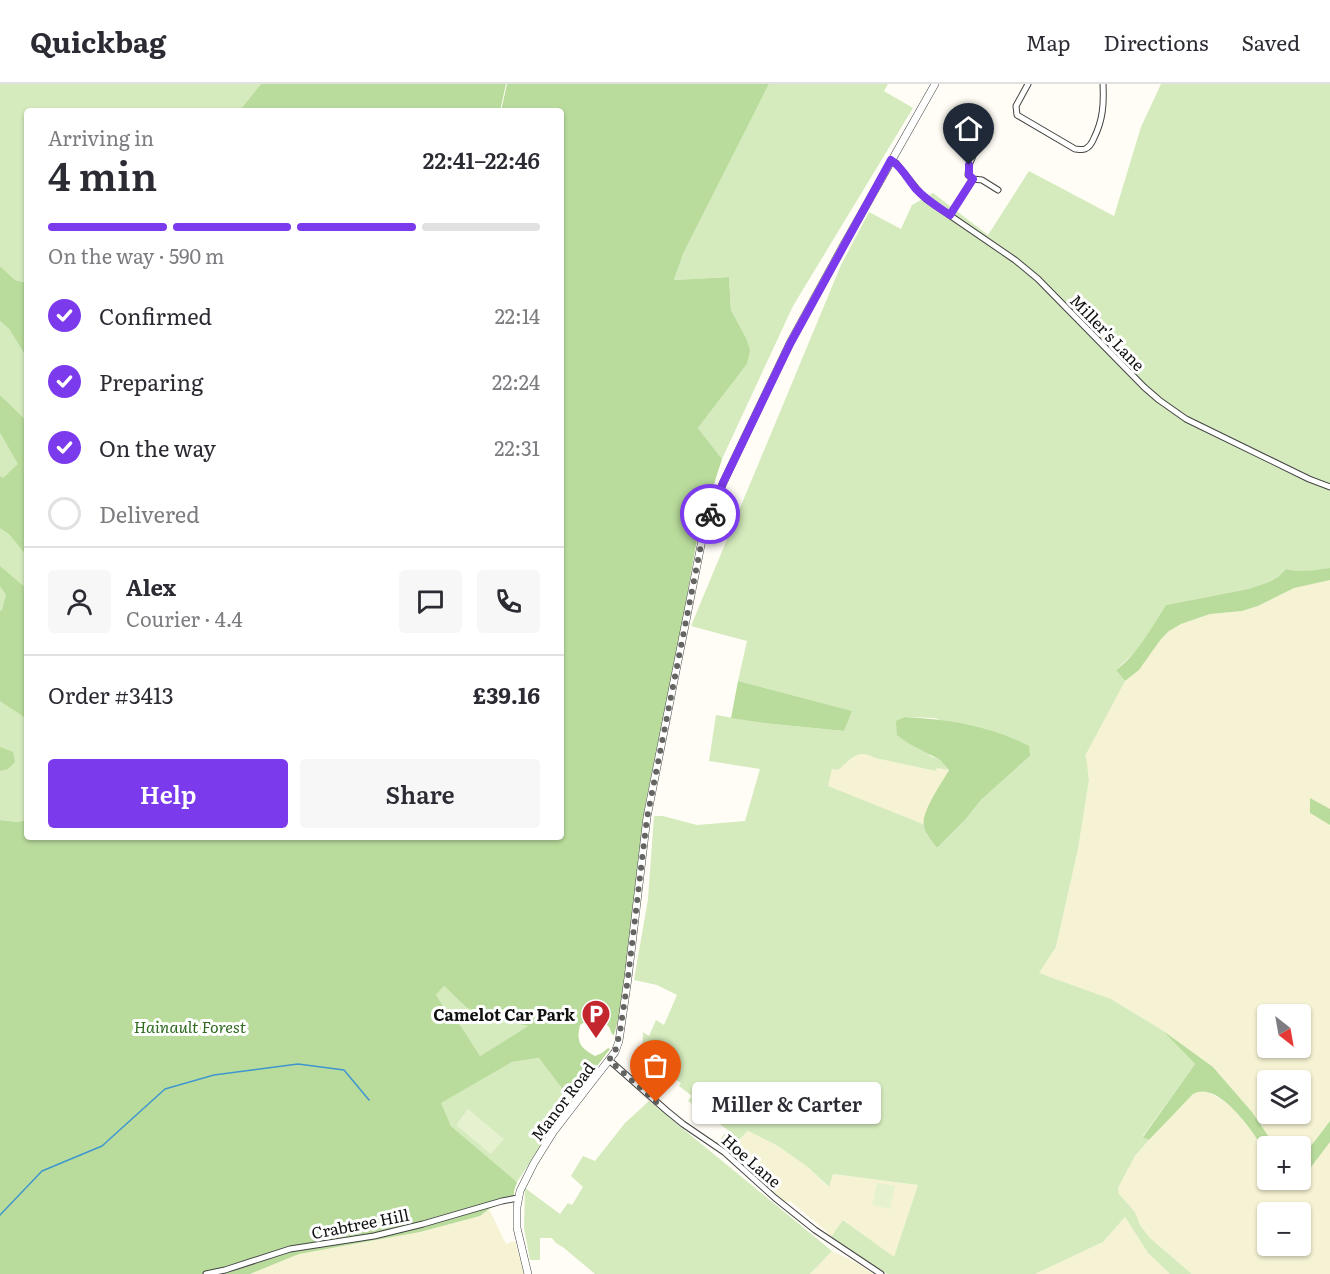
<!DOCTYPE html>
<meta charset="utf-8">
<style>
body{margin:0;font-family:Literata,serif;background:#f7f7f7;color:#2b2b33;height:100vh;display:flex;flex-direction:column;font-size:22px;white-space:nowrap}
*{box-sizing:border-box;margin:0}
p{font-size:20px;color:#7c7c81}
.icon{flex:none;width:33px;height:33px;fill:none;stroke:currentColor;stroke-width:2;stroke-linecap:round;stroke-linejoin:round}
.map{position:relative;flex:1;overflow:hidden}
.side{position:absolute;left:24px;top:24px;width:540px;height:732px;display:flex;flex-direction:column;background:#fff;border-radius:6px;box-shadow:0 2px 4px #0004}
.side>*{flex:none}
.needle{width:39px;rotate:149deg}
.controls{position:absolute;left:1257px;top:920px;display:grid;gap:12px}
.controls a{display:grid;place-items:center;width:54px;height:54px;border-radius:6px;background:#fff;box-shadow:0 2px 4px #0004;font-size:30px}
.pin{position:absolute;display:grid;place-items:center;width:51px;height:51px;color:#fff;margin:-62px -26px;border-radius:50% 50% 50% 0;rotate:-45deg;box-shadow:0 0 6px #0007}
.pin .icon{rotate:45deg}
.courier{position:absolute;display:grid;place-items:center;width:60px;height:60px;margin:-30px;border:4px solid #7c3aed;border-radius:50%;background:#fff;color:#222;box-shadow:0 2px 8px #0007}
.bubble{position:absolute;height:42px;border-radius:6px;background:#fff;box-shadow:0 2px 4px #0004;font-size:20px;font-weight:600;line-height:42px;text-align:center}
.overview em{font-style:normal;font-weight:600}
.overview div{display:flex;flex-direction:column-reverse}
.overview{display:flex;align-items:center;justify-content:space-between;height:102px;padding:0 24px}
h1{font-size:39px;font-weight:600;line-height:45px}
.bar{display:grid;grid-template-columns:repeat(4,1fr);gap:9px 6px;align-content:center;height:72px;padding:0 24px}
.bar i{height:8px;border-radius:4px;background:#e1e1e2}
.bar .active{background:#7c3aed}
.bar p{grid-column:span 4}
.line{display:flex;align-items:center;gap:15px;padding:0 24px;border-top:2px solid #e1e1e2}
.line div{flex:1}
.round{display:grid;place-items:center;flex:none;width:63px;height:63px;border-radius:6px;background:#f7f7f7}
ol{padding:0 24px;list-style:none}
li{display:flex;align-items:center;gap:18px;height:66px}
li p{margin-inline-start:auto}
li .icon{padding:6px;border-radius:50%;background:#7c3aed;color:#fff;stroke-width:4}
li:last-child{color:#7c7c81}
li i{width:33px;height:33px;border:3px solid #e1e1e2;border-radius:50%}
.action{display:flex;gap:12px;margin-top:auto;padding:12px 24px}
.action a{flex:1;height:69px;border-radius:6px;background:#7c3aed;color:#fff;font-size:24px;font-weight:600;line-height:69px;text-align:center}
.action a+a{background:#f7f7f7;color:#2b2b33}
header{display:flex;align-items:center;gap:36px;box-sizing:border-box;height:84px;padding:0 30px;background:#fff;border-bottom:2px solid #e1e1e2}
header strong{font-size:28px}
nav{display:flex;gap:33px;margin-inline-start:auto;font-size:21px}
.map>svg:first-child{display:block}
.farmland{fill:#f6f3d4;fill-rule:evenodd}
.green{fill:#d5ebbd;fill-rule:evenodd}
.forest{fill:#b9dc9c;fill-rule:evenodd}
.pitch{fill:#e6f2cf}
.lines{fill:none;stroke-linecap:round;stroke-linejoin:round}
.stream{stroke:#3f96cf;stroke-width:1.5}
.minor-casing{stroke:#444;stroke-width:7}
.tertiary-casing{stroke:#444;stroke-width:8}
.minor{stroke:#fff;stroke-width:5}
.tertiary{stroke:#fff;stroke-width:7}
.done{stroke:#646461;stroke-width:6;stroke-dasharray:0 10.8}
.route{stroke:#7c3aed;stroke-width:8}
.labels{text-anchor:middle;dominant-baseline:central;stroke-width:6;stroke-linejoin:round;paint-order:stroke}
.street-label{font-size:16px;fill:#111;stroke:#fff}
.poi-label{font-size:16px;font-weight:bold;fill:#111;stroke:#fff;text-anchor:end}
.park-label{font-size:16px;font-style:italic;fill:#2f6b1f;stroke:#fff}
</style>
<header>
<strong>Quickbag</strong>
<nav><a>Map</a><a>Directions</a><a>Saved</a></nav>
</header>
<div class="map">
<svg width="1330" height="1190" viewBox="0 0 1330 1190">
<rect width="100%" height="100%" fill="#fffdf5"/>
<path class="farmland" d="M1325 496H1330V1037L1301 1075 1300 1062H1275L1252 1028 1213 983 1162 946 1111 915 1038 889 1056 863 1078 765 1089 696 1085 672 1123 599 1139 586 1161 555 1169 547 1181 540 1210 530 1242 527 1258 522 1294 504ZM1268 930H1300V963H1268ZM1268 996H1300V1029H1268Z
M861 669 867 670 875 674 936 687 937 683 949 686 928 723 923 740 827 702 832 685 838 686 857 670Z
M1199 1006 1207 1007 1231 1022 1253 1049 1267 1070 1268 1095H1285L1289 1099 1296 1100 1305 1091 1330 1058V1190H1192L1150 1154 1140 1141 1135 1128 1119 1110 1118 1104 1135 1072 1170 1033 1193 1010ZM1268 1128H1300V1161H1268Z
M748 1047 778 1062 809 1084 828 1103 833 1090 918 1101 894 1174 844 1136 831 1153 823 1144 790 1117 784 1118 755 1088 741 1071 727 1067Z
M489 1125 506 1160 515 1157 524 1190H250L299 1170 420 1148 480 1132Z
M1125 1133 1148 1169 1170 1190H1035L1103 1158Z
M832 1167 857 1179 873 1190H810Z"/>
<path class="green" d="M0 0H261L239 27H27V199L15 196 0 182Z
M769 0H888L884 7 913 24 793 222 722 375 698 344 747 280 746 254 731 226 729 193 674 196 683 170Z
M1161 0H1330V484C1315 487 1302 489 1286 485L1278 493 1269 498 1248 505 1166 521 1140 563 1116 586 1125 597 1085 672 1086 673 1089 696 1078 765 1056 863 1039 889 1111 915 1162 946 1195 980 1143 1052 1149 1056 1135 1072 1118 1104 1119 1110 1135 1128 1140 1141 1150 1154 1192 1190H1170L1148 1169 1125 1133 1103 1158 1035 1190H887L831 1153 843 1136 894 1173 918 1101 833 1090 829 1103 809 1084 778 1062 748 1047 727 1067 717 1059 728 1046 688 1017 692 1012 679 1002 681 999 642 972 643 948 649 952 656 936 664 941 677 911 657 901 634 896 648 815 654 732H663L697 741 745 737 760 685 709 677 716 631 763 639 844 647 851 627 738 597 747 557 691 542 841 181 869 128 901 145 912 121 933 109 988 151 1029 87 1114 132 1141 43ZM905 633 935 634 1030 672 981 716 965 736 937 764 927 751 923 740 828 702 832 685 838 686C852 675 857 664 875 674L936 687 937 684 949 686 940 676 930 672Z
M0 237 9 245 27 274V337L0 311Z
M0 349 27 394V736L18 738 0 736Z
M444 902 467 924 497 935 528 942 480 972 461 942 449 931 436 911Z
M540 974 571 1016 517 1098 451 1042 440 1019 512 978Z
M649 1017 832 1167 810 1190H595L564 1164 556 1159 552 1154H540V1176H530L524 1144 525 1104 560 1130 568 1119 572 1121 583 1103 571 1092 583 1072 595 1077 625 1039Z"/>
<path class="forest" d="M261 0H506L500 27H239Z
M507 0H769L683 170 674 196 729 193 731 226 746 254 750 266 747 280 698 344 722 375 698 450 679 556 645 722 621 926 614 951 612 950 609 943 600 934 590 935 580 941C576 958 580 964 595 972L602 969 608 964 610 965 571 1016 539 974 512 978 441 1019 451 1042 517 1098 514 1107V1118H505L489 1125 480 1132 420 1148 299 1170 250 1190H0V736L18 738 27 736V753H561V27H501ZM444 902 467 924 497 935 528 942 480 972 461 942 449 931 436 911Z
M0 182 15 196 27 199V274L9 245 0 237Z
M0 311 27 337V472L9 450 0 444V392L3 394 18 380 0 349Z
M0 482 27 505V635L0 617V527L2 526 6 511 0 502Z
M1330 484V496L1294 504 1258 522 1242 527 1210 530 1181 540 1169 547 1161 555 1139 586 1125 597 1116 586C1138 570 1151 544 1166 521L1248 505 1269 498 1278 493 1286 485C1302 489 1314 486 1330 484Z
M738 597 852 627 844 647 763 639 731 634Z
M905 633C947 635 991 642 1029 662L1030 672 981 716 965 736 937 764C932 757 926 751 924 743 920 729 942 699 949 686L940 676 908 659 897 651 896 637Z
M0 663 13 668 15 678 8 685 0 687Z
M1310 714 1330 725V741L1310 729Z
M1162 946 1213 983 1252 1028 1275 1062H1268L1267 1070C1255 1051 1219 995 1193 1010L1149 1056 1143 1053 1195 980Z
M1330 1037V1058L1305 1091 1296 1100 1289 1099 1285 1095H1300L1301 1075Z"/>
<path class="pitch" d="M468 1025 504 1055 491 1070 456 1041Z
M877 1099 895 1102 890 1125 872 1121Z"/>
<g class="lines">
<path class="stream" d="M0 1131 42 1087 102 1062 165 1005 214 991 298 980 344 986 369 1016"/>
<g class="minor-casing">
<path id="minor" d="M1028 0 1016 22 1017 31 1075 65C1077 65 1082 66 1085 65 1090 63 1092 59 1094 54 1103 36 1104 20 1103 0
M976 65 969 81 968 91 973 95 982 96 998 106
M891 76 896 79 916 104 926 115 1015 176 1038 195 1144 303 1159 316 1186 335 1309 395 1330 403
M950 131 973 95
M609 976 667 1027 683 1040 724 1068 775 1114 815 1146 881 1190
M206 1190 225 1186 290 1165 374 1152 423 1140 502 1117 518 1114"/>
</g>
<g class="tertiary-casing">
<path id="tertiary" d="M528 1190 517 1144V1123L520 1107 534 1079 554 1047 584 1008 609 976 615 968 619 957 628 894 647 733 703 451 723 399 790 259 842 164 935 0"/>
</g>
<use href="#minor" class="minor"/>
<use href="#tertiary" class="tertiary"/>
</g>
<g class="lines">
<path class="done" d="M656 1018 609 976 615 968 620 948 628 894 647 734 703 451 710 430"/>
<path class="route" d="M710 430 723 399 790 260 891 76C902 83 908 96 916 105 926 116 938 123 950 131L973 95 969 91V81"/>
</g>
<defs>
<g id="parking-pin" transform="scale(1.5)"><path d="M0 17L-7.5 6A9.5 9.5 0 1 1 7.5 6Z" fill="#c4262e" stroke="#fff"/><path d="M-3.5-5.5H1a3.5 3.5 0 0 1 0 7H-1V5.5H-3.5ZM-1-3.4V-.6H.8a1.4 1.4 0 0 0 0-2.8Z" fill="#fff"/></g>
</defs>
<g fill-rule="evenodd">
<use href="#parking-pin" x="596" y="930"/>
</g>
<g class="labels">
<g class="street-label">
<text transform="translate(1108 248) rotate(46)">Miller's Lane</text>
<text transform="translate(562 1017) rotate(-53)">Manor Road</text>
<text transform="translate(752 1076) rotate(41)">Hoe Lane</text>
<text transform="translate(360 1139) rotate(-11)">Crabtree Hill</text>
</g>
<g class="poi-label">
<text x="575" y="930">Camelot Car Park</text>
</g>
<g class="park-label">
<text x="190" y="942">Hainault Forest</text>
</g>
</g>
</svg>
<div class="controls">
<a><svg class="needle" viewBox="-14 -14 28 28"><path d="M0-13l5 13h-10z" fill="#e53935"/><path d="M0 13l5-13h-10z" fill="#7c7c81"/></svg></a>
<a><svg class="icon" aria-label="layers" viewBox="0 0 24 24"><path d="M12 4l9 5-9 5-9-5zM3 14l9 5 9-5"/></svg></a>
<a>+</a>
<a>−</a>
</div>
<div class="pin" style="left:656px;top:1018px;background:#ea580c"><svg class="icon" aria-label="bag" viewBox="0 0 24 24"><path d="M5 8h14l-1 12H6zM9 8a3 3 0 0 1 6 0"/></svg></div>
<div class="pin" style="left:969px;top:81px;background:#1f2937"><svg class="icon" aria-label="home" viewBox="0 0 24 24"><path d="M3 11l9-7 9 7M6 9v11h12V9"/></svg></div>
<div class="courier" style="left:710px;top:430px"><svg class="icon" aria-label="bike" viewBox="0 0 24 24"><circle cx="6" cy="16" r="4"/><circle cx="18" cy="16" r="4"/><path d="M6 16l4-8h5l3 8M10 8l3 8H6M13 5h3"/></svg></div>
<div class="bubble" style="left:692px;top:998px;width:189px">Miller &amp; Carter</div>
<section class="side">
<div class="overview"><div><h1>4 min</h1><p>Arriving in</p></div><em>22:41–22:46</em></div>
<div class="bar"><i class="active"></i><i class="active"></i><i class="active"></i><i></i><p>On the way · 590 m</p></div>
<ol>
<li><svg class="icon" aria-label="check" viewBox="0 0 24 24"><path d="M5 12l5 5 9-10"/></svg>Confirmed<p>22:14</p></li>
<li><svg class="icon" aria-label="check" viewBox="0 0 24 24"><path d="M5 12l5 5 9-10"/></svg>Preparing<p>22:24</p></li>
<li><svg class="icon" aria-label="check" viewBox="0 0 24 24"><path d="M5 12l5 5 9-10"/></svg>On the way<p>22:31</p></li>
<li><i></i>Delivered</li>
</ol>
<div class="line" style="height:108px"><a class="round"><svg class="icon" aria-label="person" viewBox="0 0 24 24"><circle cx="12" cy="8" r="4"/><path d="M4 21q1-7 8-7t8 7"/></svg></a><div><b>Alex</b><p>Courier · 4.4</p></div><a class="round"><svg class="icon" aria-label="chat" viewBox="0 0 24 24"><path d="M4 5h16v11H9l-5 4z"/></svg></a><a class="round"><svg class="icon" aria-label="phone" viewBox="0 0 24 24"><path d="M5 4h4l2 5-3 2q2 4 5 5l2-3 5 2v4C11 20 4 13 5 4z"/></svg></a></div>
<div class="line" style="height:78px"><div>Order #3413</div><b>£39.16</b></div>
<div class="action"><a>Help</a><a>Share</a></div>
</section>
</div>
